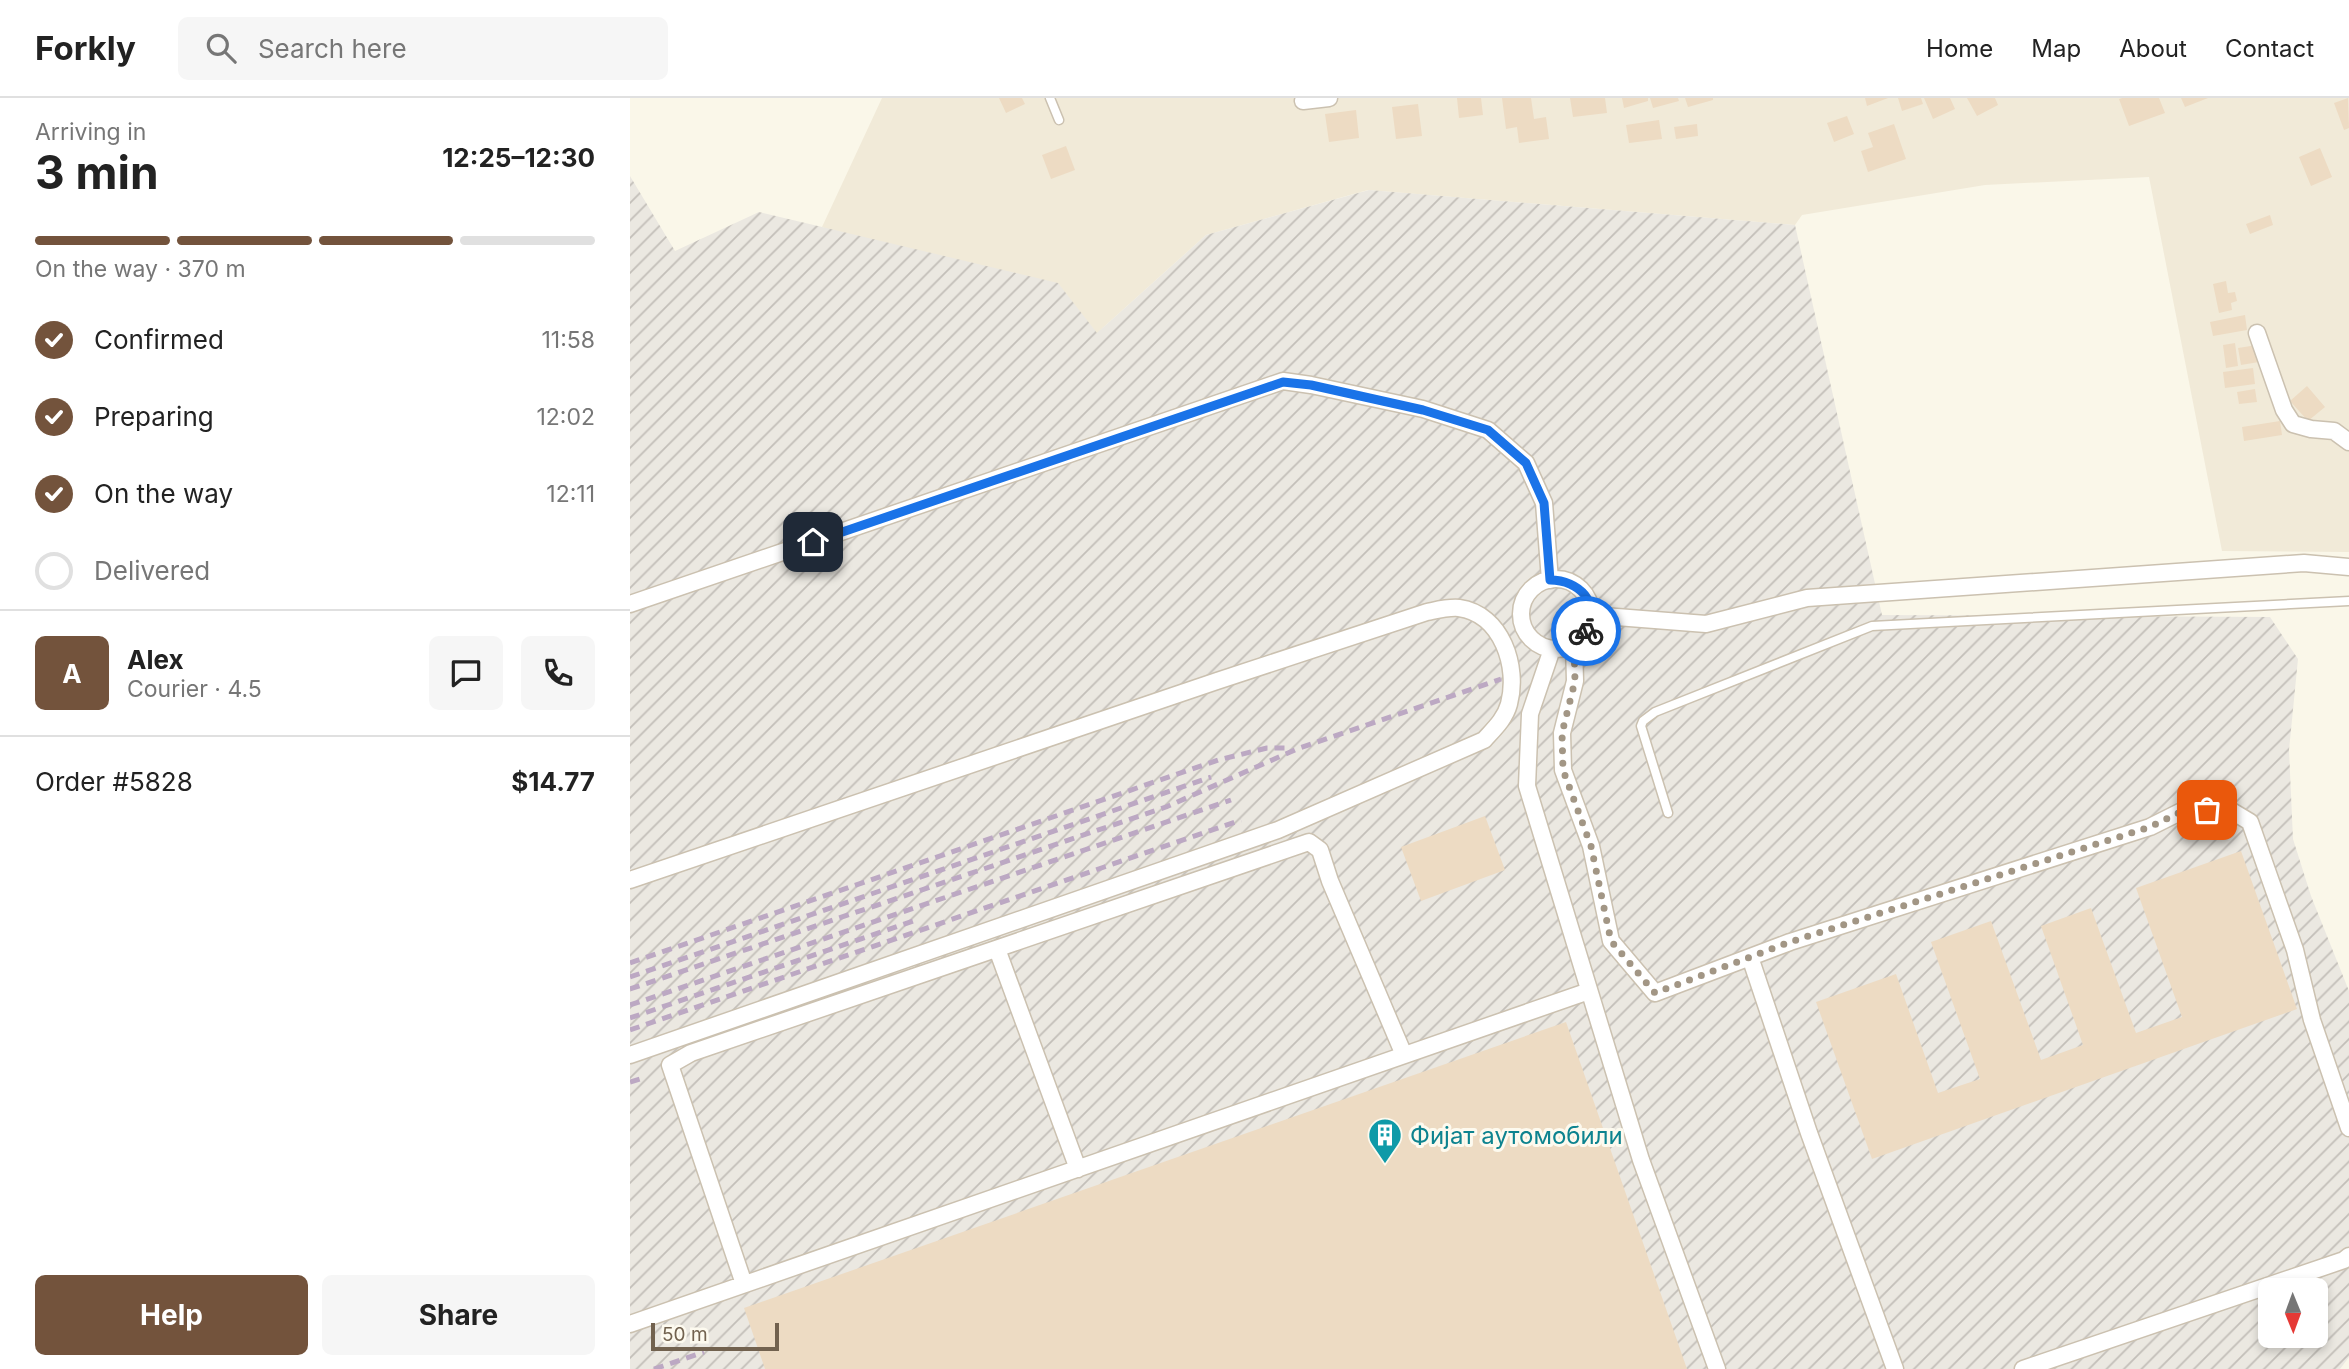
<!DOCTYPE html>
<meta charset="utf-8">
<style>
body{margin:0;font-family:Inter,sans-serif;background:#f6f6f6;color:#222;height:100vh;display:flex;flex-direction:column;font-size:26px;white-space:nowrap}
*{box-sizing:border-box;margin:0}
p{font-size:23px;color:#767676}
.icon{flex:none;width:38px;height:38px;fill:none;stroke:currentColor;stroke-width:2;stroke-linecap:round;stroke-linejoin:round}
.map{position:relative;flex:1;overflow:hidden}
.sheet{display:flex;flex-direction:column;background:#fff;width:630px}
.sheet>*{flex:none}
.needle{width:46px;rotate:179deg}
.controls{position:absolute;left:1628px;top:1180px;display:grid;gap:14px}
.controls a{display:grid;place-items:center;width:70px;height:70px;border-radius:10px;background:#fff;box-shadow:0 4px 10px #0003;font-size:35px}
.scale{position:absolute;left:21px;bottom:18px;width:128px;box-sizing:border-box;padding-left:7px;border:4px solid #72624f;border-top:0;font-size:19px;line-height:24px;white-space:nowrap;color:#72624f;-webkit-text-stroke:5px #fdfaef;paint-order:stroke}
.pin{position:absolute;display:grid;place-items:center;width:60px;height:60px;color:#fff;margin:-30px;border-radius:14px;box-shadow:0 4px 10px #0006}
.courier{position:absolute;display:grid;place-items:center;width:70px;height:70px;margin:-35px;border:5px solid #1a73e8;border-radius:50%;background:#fff;color:#222;box-shadow:0 2px 9px #0007}
.summary em{font-style:normal;font-weight:700}
.summary div{display:flex;flex-direction:column-reverse}
.summary{display:flex;align-items:center;justify-content:space-between;height:119px;padding:0 35px}
h1{font-size:46px;font-weight:700;line-height:52px}
.bar{display:grid;grid-template-columns:repeat(4,1fr);gap:10px 7px;align-content:center;height:84px;padding:0 35px}
.bar i{height:9px;border-radius:5px;background:#e0e0e0}
.bar .active{background:#73533c}
.bar p{grid-column:span 4}
.line{display:flex;align-items:center;gap:18px;padding:0 35px;border-top:2px solid #e0e0e0}
.line div{flex:1}
.round{display:grid;place-items:center;flex:none;width:74px;height:74px;border-radius:10px;background:#f6f6f6}
ol{padding:0 35px;list-style:none}
li{display:flex;align-items:center;gap:21px;height:77px}
li p{margin-inline-start:auto}
li .icon{padding:7px;border-radius:50%;background:#73533c;color:#fff;stroke-width:4}
li:last-child{color:#767676}
li i{width:38px;height:38px;border:4px solid #e0e0e0;border-radius:50%}
.cta{display:flex;gap:14px;margin-top:auto;padding:14px 35px}
.cta a{flex:1;height:80px;border-radius:10px;background:#73533c;color:#fff;font-size:28px;font-weight:700;line-height:80px;text-align:center}
.cta a+a{background:#f6f6f6;color:#222}
header{display:flex;align-items:center;gap:42px;box-sizing:border-box;height:98px;padding:0 35px;background:#fff;border-bottom:2px solid #e0e0e0}
header strong{font-size:33px}
nav{display:flex;gap:38px;margin-inline-start:auto;font-size:24px}
.search{width:490px;height:63px;background:#f6f6f6;display:flex;align-items:center;gap:18px;box-sizing:border-box;padding:0 24px;border-radius:10px;color:#767676;font-size:26px}
main{display:flex;flex:1;min-height:0}
.map>svg:first-child{display:block}
.residential{fill:#f1ead8}
.industrial{fill:url(#industrial-furrows);fill-rule:evenodd}
.building{fill:#eddbc3}
.lines{fill:none;stroke-linecap:round;stroke-linejoin:round}
.lane-casing{stroke:#cbc1b0;stroke-width:11}
.street-casing{stroke:#cbc1b0;stroke-width:19}
.lane{stroke:#fff;stroke-width:8}
.street{stroke:#fff;stroke-width:16}
.rail{stroke:#bca8c3;stroke-width:5;stroke-dasharray:10 7;stroke-linecap:butt}
.done{stroke:#a29685;stroke-width:7;stroke-dasharray:0 12.6}
.route{stroke:#1a73e8;stroke-width:9}
.labels{text-anchor:middle;dominant-baseline:central;stroke-width:6;stroke-linejoin:round;paint-order:stroke}
.culture-label{font-size:24px;fill:#0d838f;stroke:#fdfaef;text-anchor:start}
</style>
<header>
<strong>Forkly</strong>
<div class="search"><svg class="icon" aria-label="search" viewBox="0 0 24 24"><circle cx="10" cy="10" r="6"/><path d="M15 15l6 6"/></svg>Search here</div>
<nav><a>Home</a><a>Map</a><a>About</a><a>Contact</a></nav>
</header>
<main>
<section class="sheet">
<div class="summary"><div><h1>3 min</h1><p>Arriving in</p></div><em>12:25–12:30</em></div>
<div class="bar"><i class="active"></i><i class="active"></i><i class="active"></i><i></i><p>On the way · 370 m</p></div>
<ol>
<li><svg class="icon" aria-label="check" viewBox="0 0 24 24"><path d="M5 12l5 5 9-10"/></svg>Confirmed<p>11:58</p></li>
<li><svg class="icon" aria-label="check" viewBox="0 0 24 24"><path d="M5 12l5 5 9-10"/></svg>Preparing<p>12:02</p></li>
<li><svg class="icon" aria-label="check" viewBox="0 0 24 24"><path d="M5 12l5 5 9-10"/></svg>On the way<p>12:11</p></li>
<li><i></i>Delivered</li>
</ol>
<div class="line" style="height:126px"><b class="round" style="background:#73533c;color:#fff">A</b><div><b>Alex</b><p>Courier · 4.5</p></div><a class="round"><svg class="icon" aria-label="chat" viewBox="0 0 24 24"><path d="M4 5h16v11H9l-5 4z"/></svg></a><a class="round"><svg class="icon" aria-label="phone" viewBox="0 0 24 24"><path d="M5 4h4l2 5-3 2q2 4 5 5l2-3 5 2v4C11 20 4 13 5 4z"/></svg></a></div>
<div class="line" style="height:91px"><div>Order #5828</div><b>$14.77</b></div>
<div class="cta"><a>Help</a><a>Share</a></div>
</section>
<div class="map">
<svg width="1719" height="1271" viewBox="0 0 1719 1271">
<defs>
<pattern id="industrial-furrows" width="10" height="10" patternUnits="userSpaceOnUse" patternTransform="scale(1.75)"><rect width="10" height="10" fill="#ebe8e1"/><path d="M-1 1l2-2M0 10L10 0M9 11l2-2" fill="none" stroke="#c3bfb9"/></pattern>
</defs>
<rect width="100%" height="100%" fill="#faf7e9"/>
<path class="residential" d="M252 0H1719V454L1592 453 1519 79 1355 87 1172 117 1165 127 738 92 576 137 467 235 192 129Z"/>
<path class="industrial" d="M0 78 45 153 129 114 428 185 467 235 576 137 739 92 1165 127 1252 517 1640 519 1668 561 1659 652 1663 741 1681 798 1719 893V1259L1710 1271H0ZM1640 1192H1685V1237H1640Z"/>
<path class="building" d="M369 0H392L395 6 376 15Z
M827 0H851L853 17 829 20Z
M872 0H901L904 21 916 19 919 41 889 45 887 29 876 31Z
M940 0H975L977 15 943 19Z
M992 0H1018V3L994 10Z
M1020 0H1048L1049 3 1023 10Z
M1055 0H1083V2L1058 9Z
M1235 0H1258L1237 8Z
M1268 0H1291L1293 6 1272 13Z
M1294 0H1320L1325 11 1303 21Z
M1337 0H1365L1368 7 1347 18Z
M1492 0H1529L1535 15 1499 28 1489 1Z
M1551 0H1578L1555 9Z
M1718 0 1719 30 1714 32 1704 5Z
M788 6 792 38 766 41 762 9Z
M726 12 729 40 699 44 695 16Z
M1217 18 1224 36 1204 44 1197 25Z
M1029 22 1032 41 999 45 996 27Z
M1067 26 1068 38 1046 41 1044 29Z
M1264 26 1276 61 1238 74 1231 53 1243 49 1238 35Z
M436 48 445 72 421 81 412 57Z
M1690 50 1702 79 1681 88 1669 59Z
M1640 117 1643 127 1620 136 1616 126Z
M1596 183 1598 195 1605 194 1607 203 1601 205 1602 212 1589 215 1583 186Z
M1615 217 1617 232 1583 238 1580 224Z
M1605 245 1608 268 1596 270 1593 247Z
M1627 247 1629 264 1611 267 1608 250Z
M1623 270 1625 286 1595 290 1593 274Z
M1677 288 1695 309 1678 323 1660 303Z
M1625 291 1627 304 1609 306 1607 294Z
M1650 323 1652 337 1614 343 1612 329Z
M855 718 875 772 791 803 771 749Z
M1611 753 1667 911 1242 1061 1186 904 1266 876 1308 995 1350 981 1301 844 1361 823 1411 962 1453 947 1411 828 1461 810 1506 935 1552 919 1506 790Z
M936 924 1057 1271H135L114 1210Z"/>
<g class="lines">
<g class="lane-casing">
<path id="lane" d="M420 0 429 22
M1038 715 1011 628 1013 623 1025 614 1242 528 1719 503"/>
</g>
<g class="street-casing">
<path id="street" d="M673 3 699 0
M1627 235 1654 312 1663 326 1681 331 1704 333 1719 344
M891 516a35 35 0 1 1 70 0a35 35 0 1 1-70 0Z
M0 506 653 283 681 287 793 311 858 332 896 365 914 405 920 482
M961 517 1076 526 1177 500 1674 465 1719 469
M944 546 945 583 932 635 933 672 961 748 981 843 1025 895 1160 844 1520 729 1554 712H1600L1620 724 1665 852 1682 922 1719 1030
M922 551 900 616 897 688 1011 1062 1087 1271
M0 782 587 583 797 514C807 512 818 509 829 510 872 516 889 569 879 606 875 621 864 631 854 642L648 732 0 957
M367 851 448 1071
M1120 859 1179 1035 1265 1271
M114 1186 40 967 61 955 679 744 690 752 700 783 774 957
M0 1226 959 893
M1393 1271 1714 1162 1719 1158"/>
</g>
<use href="#lane" class="lane"/>
<use href="#street" class="street"/>
<path class="rail" d="M0 865 588 662 637 650H660
M0 879 581 679
M0 891 536 709 667 651 871 581
M0 907 601 702
M0 920 289 821
M0 932 611 722
M0 984 10 981
M24 1271 74 1254"/>
</g>
<g class="lines">
<path class="done" d="M956 533 944 546 945 583 932 635 933 672 961 748 981 843 1025 895 1160 844 1520 729 1555 712H1577"/>
<path class="route" d="M183 444 653 284 681 287 793 312 858 332 896 365 914 405 920 482C949 482 972 505 956 533"/>
</g>
<defs>
<g id="building-pin" transform="scale(1.75)"><path d="M0 17L-7.5 6A9.5 9.5 0 1 1 7.5 6Z" fill="#0f9aa8" stroke="#fdfaef"/><path d="M-4-6H4V6H1V3H-1V6H-4ZM-2.5-4.3h1.7v1.8h-1.7ZM.8-4.3h1.7v1.8H.8ZM-2.5-1h1.7V.8h-1.7ZM.8-1h1.7V.8H.8Z" fill="#fff"/></g>
</defs>
<g fill-rule="evenodd">
<use href="#building-pin" x="755" y="1037"/>
</g>
<g class="labels">
<g class="culture-label">
<text x="780" y="1037">Фијат аутомобили</text>
</g>
</g>
</svg>
<div class="controls">
<a><svg class="needle" viewBox="-14 -14 28 28"><path d="M0-13l5 13h-10z" fill="#e53935"/><path d="M0 13l5-13h-10z" fill="#767676"/></svg></a>
</div>
<div class="scale">50 m</div>
<div class="pin" style="left:1577px;top:712px;background:#ea580c"><svg class="icon" aria-label="bag" viewBox="0 0 24 24"><path d="M5 8h14l-1 12H6zM9 8a3 3 0 0 1 6 0"/></svg></div>
<div class="pin" style="left:183px;top:444px;background:#1f2937"><svg class="icon" aria-label="home" viewBox="0 0 24 24"><path d="M3 11l9-7 9 7M6 9v11h12V9"/></svg></div>
<div class="courier" style="left:956px;top:533px"><svg class="icon" aria-label="bike" viewBox="0 0 24 24"><circle cx="6" cy="16" r="4"/><circle cx="18" cy="16" r="4"/><path d="M6 16l4-8h5l3 8M10 8l3 8H6M13 5h3"/></svg></div>
</div>
</main>
